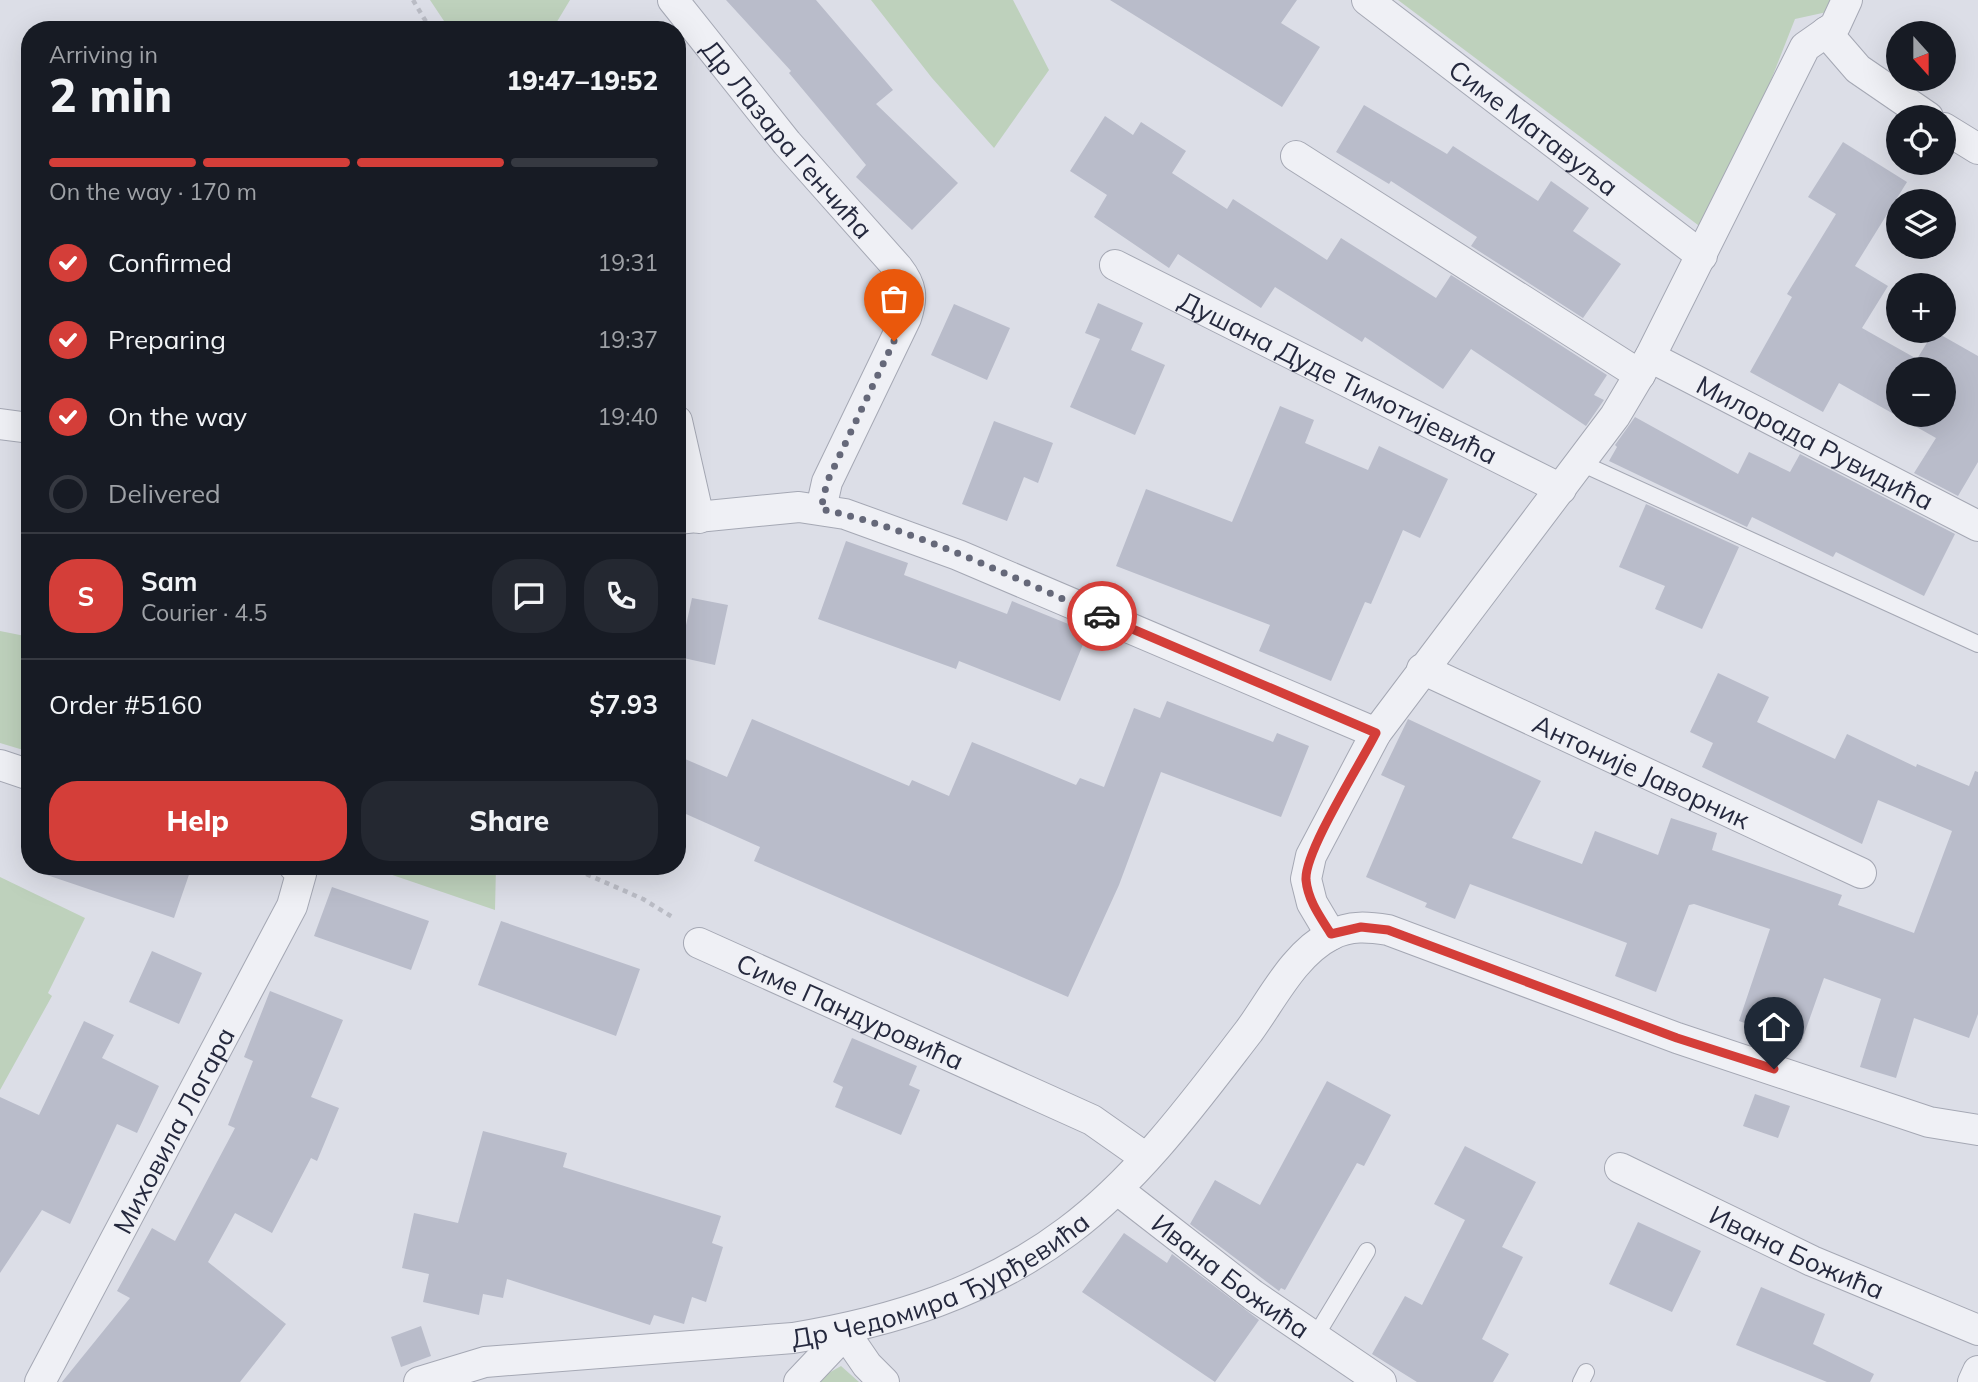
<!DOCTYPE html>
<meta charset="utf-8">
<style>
body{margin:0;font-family:Mulish,sans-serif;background:#242831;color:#f1f3f6;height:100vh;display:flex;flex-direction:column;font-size:26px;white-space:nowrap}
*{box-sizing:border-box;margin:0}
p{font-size:23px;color:#9ea1a6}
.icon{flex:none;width:38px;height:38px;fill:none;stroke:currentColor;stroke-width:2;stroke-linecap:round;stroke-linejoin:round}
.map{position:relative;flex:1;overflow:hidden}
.panel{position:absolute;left:21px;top:21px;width:665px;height:854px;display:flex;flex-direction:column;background:#171b24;border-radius:28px;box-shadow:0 7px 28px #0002}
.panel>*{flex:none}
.needle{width:46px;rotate:159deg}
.fabs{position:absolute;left:1886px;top:21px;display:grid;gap:14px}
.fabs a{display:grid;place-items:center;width:70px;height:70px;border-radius:50%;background:#171b24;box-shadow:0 7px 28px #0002;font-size:35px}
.pin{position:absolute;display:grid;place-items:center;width:60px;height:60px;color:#fff;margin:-72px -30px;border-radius:50% 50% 50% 0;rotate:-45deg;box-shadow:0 0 7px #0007}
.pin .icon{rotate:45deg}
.courier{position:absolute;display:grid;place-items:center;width:70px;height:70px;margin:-35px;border:5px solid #d43e39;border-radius:50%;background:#fff;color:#222;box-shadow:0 2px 9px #0007}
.overview em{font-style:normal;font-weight:800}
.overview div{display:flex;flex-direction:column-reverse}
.overview{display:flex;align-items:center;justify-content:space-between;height:119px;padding:0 28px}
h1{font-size:46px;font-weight:800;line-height:52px}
.bar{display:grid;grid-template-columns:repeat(4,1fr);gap:10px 7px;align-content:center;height:84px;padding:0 28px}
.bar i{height:9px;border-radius:5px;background:#363941}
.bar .selected{background:#d43e39}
.bar p{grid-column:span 4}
.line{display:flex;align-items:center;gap:18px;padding:0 28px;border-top:2px solid #363941}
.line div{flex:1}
.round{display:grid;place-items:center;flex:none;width:74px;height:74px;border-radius:28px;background:#242831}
ol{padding:0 28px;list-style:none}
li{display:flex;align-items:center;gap:21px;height:77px}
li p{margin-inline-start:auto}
li .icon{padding:7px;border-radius:50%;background:#d43e39;color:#fff;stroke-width:4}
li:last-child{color:#9ea1a6}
li i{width:38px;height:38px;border:4px solid #363941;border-radius:50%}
.cta{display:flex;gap:14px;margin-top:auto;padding:14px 28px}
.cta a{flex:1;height:80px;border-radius:28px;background:#d43e39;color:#fff;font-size:28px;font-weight:800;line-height:80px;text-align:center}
.cta a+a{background:#242831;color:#f1f3f6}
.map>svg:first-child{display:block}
.green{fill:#bed1bc}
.building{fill:#b9bcca;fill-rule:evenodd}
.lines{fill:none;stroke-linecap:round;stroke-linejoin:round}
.lane-casing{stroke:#a5a8b4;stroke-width:18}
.street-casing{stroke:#a5a8b4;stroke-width:32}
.path{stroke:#babcc5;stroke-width:4.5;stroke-dasharray:5 5;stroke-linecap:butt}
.lane{stroke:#eff0f5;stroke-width:16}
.street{stroke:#eff0f5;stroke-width:30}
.done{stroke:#656879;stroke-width:7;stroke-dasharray:0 12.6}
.route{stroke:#d43e39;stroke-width:9}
.labels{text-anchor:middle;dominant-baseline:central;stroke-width:6;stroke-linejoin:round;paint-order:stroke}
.street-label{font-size:26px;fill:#25293e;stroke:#ebedf5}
</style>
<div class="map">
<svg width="1978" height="1382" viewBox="0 0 1978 1382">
<rect width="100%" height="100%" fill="#dcdee7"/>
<path class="green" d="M430 0H570L552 30H450Z
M871 0H1013L1049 70 994 148 932 78Z
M1398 0H1832L1827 12 1795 19 1749 136 1706 231Z
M0 631 30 637V752L0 743Z
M366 866H496L495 910Z
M0 877 85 918 48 993 52 996 0 1090Z
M841 1366 859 1382H813Z"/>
<path class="building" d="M726 0H816L893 90 876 104 958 183 912 230 856 177 866 165 789 73 791 71Z
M1110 0H1297L1281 23 1320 47 1282 107Z
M1364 105 1447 154 1453 146 1538 201 1551 181 1589 208 1573 231 1621 264 1583 318 1471 246 1477 237 1391 181 1389 184 1336 152Z
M1105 116 1133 135 1141 122 1186 151 1172 173 1227 209 1233 199 1327 260 1341 238 1436 298 1451 275 1607 375 1594 395 1604 400 1586 426 1471 349 1443 389 1365 337 1362 342 1275 287 1261 308 1178 254 1169 268 1094 217 1107 195 1070 171Z
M1843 142 1907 182 1855 266 1888 286 1862 328 1917 359 1934 331 1978 356V462L1958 496 1914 473 1936 438 1839 383 1823 412 1750 372 1792 297 1787 294 1836 214 1808 197ZM1899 369H1944V415H1899Z
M1098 303 1143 323 1131 350 1165 365 1135 435 1070 407 1100 339 1085 333Z
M954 304 1010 328 987 380 931 355Z
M1280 406 1314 420 1305 443 1368 470 1379 446 1448 479 1420 538 1403 530 1371 604 1365 602 1331 681 1259 651 1270 625 1116 566 1146 489 1232 522Z
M1635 417 1738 474 1749 452 1790 472 1800 454 1955 534 1924 596 1836 552 1833 557 1752 517 1747 527 1609 461 1617 447 1615 445Z
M994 421 1053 443 1038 483 1024 477 1007 521 962 504Z
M1646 504 1739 547 1702 629 1655 609 1665 586 1619 567Z
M846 541 908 563 904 575 1007 614 1012 601 1088 632 1060 701 959 661 956 669 818 619Z
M692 598 728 605 715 665 679 657Z
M1718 673 1769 697 1757 722 1835 759 1847 734 1916 767 1917 764 1969 786 1975 771 1978 772V1014L1969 1038 1914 1018 1896 1078 1860 1067 1881 999 1824 978 1801 1043 1739 1021 1770 929 1694 904 1689 905 1656 992 1615 976 1627 943 1470 884 1455 919 1425 907 1427 903 1366 877 1405 786 1381 775 1408 719 1541 781 1512 838 1582 864 1595 831 1658 855 1671 818 1717 833 1712 850 1842 895 1838 905 1914 933 1952 831 1878 800 1862 844 1702 767 1713 743 1690 732Z
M1167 701 1273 742 1277 733 1309 746 1281 817 1161 772 1119 885 1068 997 754 861 760 847 677 810V776L685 759 727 777 752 719 909 786 912 780 949 796 972 742 1076 785 1080 778 1104 787 1134 708 1160 718Z
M39 866H192L174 918 38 872Z
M332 887 429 921 411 970 314 936Z
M501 921 640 969 616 1036 478 985Z
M152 951 202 973 179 1024 129 1002Z
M270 991 343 1020 311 1097 339 1108 317 1161 311 1158 272 1233 235 1213 208 1262 286 1324 240 1382H62L130 1298 117 1291 152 1228 175 1241 235 1128 228 1125 253 1061 244 1057Z
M84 1021 114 1035 102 1058 159 1086 137 1133 117 1124 70 1224 42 1210 0 1273V1097L39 1115Z
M852 1038 917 1066 909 1085 920 1090 901 1135 835 1107 843 1087 833 1082Z
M1327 1081 1391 1115 1364 1166 1357 1163 1285 1290 1281 1288 1279 1291 1190 1224 1215 1180 1260 1205Z
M1755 1094 1790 1106 1778 1138 1743 1126Z
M483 1131 567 1153 563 1167 721 1216 712 1243 723 1247 706 1302 692 1297 684 1324 654 1315 650 1325 507 1279 503 1298 483 1294 479 1315 423 1302 429 1274 402 1268 414 1213 458 1223Z
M1465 1146 1536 1182 1502 1247 1523 1257 1482 1339 1509 1354 1493 1382H1417L1372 1354 1405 1296 1422 1305 1465 1220 1434 1204Z
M1638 1222 1701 1251 1672 1312 1609 1284Z
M1124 1233 1167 1263 1172 1254 1259 1320 1215 1382 1082 1292Z
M1761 1287 1825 1314 1813 1344 1874 1374 1870 1382H1827L1736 1345Z
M421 1326 431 1356 401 1367 391 1337Z"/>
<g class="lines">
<g class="lane-casing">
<path id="lane" d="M1581 463 1978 644
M1315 1337 1367 1251
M1581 1382 1586 1372"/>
</g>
<g class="street-casing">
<g id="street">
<path id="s1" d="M673 0 787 143 898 268C912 286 913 297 906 318L827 482 821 509"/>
<path id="s2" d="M1367 0 1702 256"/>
<path d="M1826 32 1858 69 1928 117"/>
<path d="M1944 128 1978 149"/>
<path d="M1296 156 1640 375"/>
<path id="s3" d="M1115 265 1561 489"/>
<path id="s4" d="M1650 357 1978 526"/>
<path d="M677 421 699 518"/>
<path d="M0 424 30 428"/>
<path d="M677 519 799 507 845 514 958 555 1376 733"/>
<path id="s5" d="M1422 669 1861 873"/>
<path d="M0 765 30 775"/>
<path d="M1331 935 1312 903 1306 879 1311 856 1376 733 1615 416 1650 357 1805 47 1835 26 1847 0"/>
<path id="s6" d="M699 943 1092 1120 1146 1158"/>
<path id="s7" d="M1620 1168 1812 1261 1978 1330"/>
<path id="s8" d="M1118 1190 1253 1295 1381 1382"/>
<path id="s9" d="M40 1382 292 906 301 874 294 866"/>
<path id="s10" d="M419 1382 485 1362 793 1338C892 1322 987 1292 1068 1231 1139 1178 1195 1101 1249 1031 1273 998 1294 954 1331 935 1350 925 1369 927 1388 930L1677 1038 1929 1122 1978 1130"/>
<path d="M799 1382 836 1343 843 1330 867 1365 884 1382"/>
<path d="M1973 1382 1978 1371"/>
</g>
</g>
<path class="path" d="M413 0 431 30
M568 866 643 899 674 918"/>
<use href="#lane" class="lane"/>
<use href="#street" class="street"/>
</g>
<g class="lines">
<path class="done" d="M894 341 827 482 821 509C918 530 1011 577 1102 616"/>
<path class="route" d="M1102 616 1376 733C1361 763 1304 852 1306 880 1308 901 1321 918 1331 934L1361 927 1388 930 1677 1038 1774 1069"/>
</g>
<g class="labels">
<g class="street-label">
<text stroke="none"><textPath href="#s2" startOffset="210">Симе Матавуља</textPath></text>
<text stroke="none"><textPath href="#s1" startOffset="180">Др Лазара Генчића</textPath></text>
<text stroke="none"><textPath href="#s3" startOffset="250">Душана Дуде Тимотијевића</textPath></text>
<text stroke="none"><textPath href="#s4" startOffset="186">Милорада Рувидића</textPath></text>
<text stroke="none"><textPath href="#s5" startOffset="242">Антоније Јаворник</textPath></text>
<text stroke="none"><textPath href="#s6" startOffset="166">Симе Пандуровића</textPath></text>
<text stroke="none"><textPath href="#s9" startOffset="285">Миховила Логара</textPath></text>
<text stroke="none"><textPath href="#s7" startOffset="196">Ивана Божића</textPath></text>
<text stroke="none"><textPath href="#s10" startOffset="537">Др Чедомира Ђурђевића</textPath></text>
<text stroke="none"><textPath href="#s8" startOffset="142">Ивана Божића</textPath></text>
</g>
</g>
</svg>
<div class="fabs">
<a><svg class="needle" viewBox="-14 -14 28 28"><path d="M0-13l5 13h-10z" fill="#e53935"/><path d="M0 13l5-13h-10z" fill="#9ea1a6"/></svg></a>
<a><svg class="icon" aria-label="locate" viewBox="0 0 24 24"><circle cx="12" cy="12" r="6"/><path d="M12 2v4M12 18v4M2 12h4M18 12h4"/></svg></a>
<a><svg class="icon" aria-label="layers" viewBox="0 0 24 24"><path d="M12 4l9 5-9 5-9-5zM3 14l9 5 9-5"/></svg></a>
<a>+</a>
<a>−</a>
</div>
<div class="pin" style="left:894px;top:341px;background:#ea580c"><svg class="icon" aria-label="bag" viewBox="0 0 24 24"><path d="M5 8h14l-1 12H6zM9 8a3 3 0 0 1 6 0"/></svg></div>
<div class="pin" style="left:1774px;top:1069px;background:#1f2937"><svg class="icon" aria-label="home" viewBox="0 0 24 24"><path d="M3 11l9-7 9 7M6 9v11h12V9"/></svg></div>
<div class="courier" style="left:1102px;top:616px"><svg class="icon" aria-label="car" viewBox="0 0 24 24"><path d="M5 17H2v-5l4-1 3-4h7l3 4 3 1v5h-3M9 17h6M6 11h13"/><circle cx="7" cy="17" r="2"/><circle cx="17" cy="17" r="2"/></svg></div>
<section class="panel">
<div class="overview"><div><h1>2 min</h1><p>Arriving in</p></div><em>19:47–19:52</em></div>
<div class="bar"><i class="selected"></i><i class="selected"></i><i class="selected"></i><i></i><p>On the way · 170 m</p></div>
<ol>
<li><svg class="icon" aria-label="check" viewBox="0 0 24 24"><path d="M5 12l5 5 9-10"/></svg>Confirmed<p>19:31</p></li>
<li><svg class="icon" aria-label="check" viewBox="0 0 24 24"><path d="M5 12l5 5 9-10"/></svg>Preparing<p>19:37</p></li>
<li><svg class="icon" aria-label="check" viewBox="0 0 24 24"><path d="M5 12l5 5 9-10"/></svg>On the way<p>19:40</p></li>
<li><i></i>Delivered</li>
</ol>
<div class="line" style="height:126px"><b class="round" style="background:#d43e39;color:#fff">S</b><div><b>Sam</b><p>Courier · 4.5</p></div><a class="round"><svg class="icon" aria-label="chat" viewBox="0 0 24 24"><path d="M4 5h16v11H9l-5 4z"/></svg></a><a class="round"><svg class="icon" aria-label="phone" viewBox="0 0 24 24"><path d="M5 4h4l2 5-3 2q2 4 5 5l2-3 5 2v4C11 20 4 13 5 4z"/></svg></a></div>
<div class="line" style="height:91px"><div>Order #5160</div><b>$7.93</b></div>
<div class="cta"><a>Help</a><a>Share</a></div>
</section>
</div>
